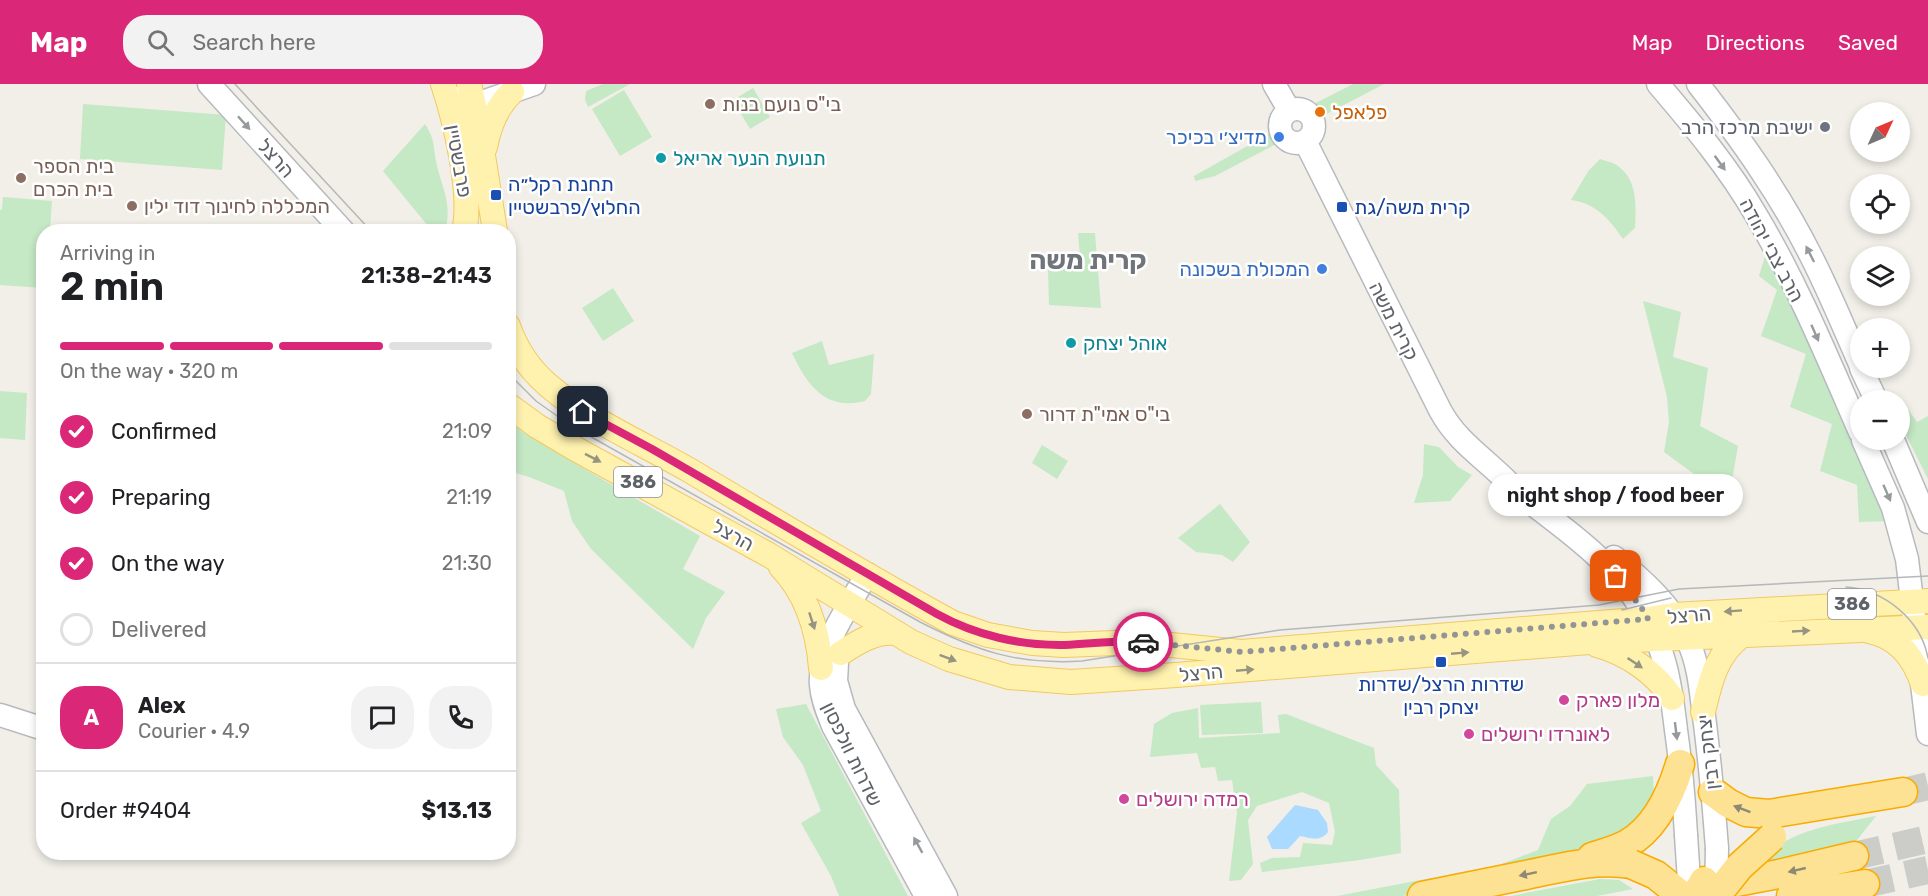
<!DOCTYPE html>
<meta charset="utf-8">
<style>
body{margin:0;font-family:Rubik,Heebo,sans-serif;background:#f2f2f2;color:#202124;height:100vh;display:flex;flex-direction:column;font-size:22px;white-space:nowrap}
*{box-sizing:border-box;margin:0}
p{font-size:20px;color:#757577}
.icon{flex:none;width:33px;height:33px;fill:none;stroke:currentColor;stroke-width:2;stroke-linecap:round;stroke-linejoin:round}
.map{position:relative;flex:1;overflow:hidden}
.side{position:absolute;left:36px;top:140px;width:480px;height:636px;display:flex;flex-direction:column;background:#fff;border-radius:24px;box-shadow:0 3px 9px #0003}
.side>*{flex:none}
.needle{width:39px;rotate:46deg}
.fabs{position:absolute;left:1850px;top:18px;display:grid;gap:12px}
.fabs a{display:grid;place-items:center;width:60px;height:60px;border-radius:50%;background:#fff;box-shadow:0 3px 9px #0003;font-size:30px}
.pin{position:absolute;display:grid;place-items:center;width:51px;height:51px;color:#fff;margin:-26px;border-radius:12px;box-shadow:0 3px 9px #0006}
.courier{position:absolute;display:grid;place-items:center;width:60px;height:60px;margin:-30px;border:4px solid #db2777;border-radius:50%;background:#fff;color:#222;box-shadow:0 2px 8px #0007}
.bubble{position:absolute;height:42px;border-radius:21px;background:#fff;box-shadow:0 3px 9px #0003;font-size:20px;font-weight:600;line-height:42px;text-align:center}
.head em{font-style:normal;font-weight:600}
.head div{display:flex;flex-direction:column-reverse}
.head{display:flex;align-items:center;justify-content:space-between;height:102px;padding:0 24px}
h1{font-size:39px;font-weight:600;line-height:45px}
.bar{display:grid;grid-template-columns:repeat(4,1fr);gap:9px 6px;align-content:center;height:72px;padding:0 24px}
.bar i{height:8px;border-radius:4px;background:#e0e0e0}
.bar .on{background:#db2777}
.bar p{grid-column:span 4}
.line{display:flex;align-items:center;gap:15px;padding:0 24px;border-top:2px solid #e0e0e0}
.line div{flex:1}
.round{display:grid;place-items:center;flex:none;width:63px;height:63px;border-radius:24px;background:#f2f2f2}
ol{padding:0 24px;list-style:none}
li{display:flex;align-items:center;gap:18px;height:66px}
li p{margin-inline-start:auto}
li .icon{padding:6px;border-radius:50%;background:#db2777;color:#fff;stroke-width:4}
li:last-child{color:#757577}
li i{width:33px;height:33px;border:3px solid #e0e0e0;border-radius:50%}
header{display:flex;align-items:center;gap:36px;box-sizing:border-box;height:84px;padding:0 30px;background:#db2777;color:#fff}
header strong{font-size:28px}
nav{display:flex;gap:33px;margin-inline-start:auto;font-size:21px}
.search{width:420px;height:54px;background:#f2f2f2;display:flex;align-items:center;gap:15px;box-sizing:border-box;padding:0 21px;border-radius:24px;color:#757577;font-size:22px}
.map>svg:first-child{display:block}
.green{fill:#c5e8c5}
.water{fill:#aadaff}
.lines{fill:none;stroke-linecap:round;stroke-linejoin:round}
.highway-tunnel{stroke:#ccccc8;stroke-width:28;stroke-dasharray:28 14;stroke-linecap:butt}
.secondary-casing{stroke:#b6babf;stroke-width:25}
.primary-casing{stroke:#f2c960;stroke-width:26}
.highway-casing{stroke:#f9ab00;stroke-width:31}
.secondary{stroke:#fff;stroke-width:22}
.primary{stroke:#fff2af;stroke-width:24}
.highway{stroke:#fde293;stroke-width:28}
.tram{stroke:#b6b7b8;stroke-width:1.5}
.secondary-bridge-casing{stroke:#b6babf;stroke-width:25;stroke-linecap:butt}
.highway-bridge-casing{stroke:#f9ab00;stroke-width:31;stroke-linecap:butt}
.secondary-bridge{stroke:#fff;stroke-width:22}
.highway-bridge{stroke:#fde293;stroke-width:28}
.oneway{fill:#979a9d}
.oneway2{fill:#979581}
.oneway3{fill:#8e8975}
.done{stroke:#929495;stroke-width:6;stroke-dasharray:0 10.8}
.route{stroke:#db2777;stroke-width:8}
.education-dot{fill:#8d6e63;stroke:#fff;stroke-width:2}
.food-dot{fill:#e8710a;stroke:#fff;stroke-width:2}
.worship-dot{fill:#6b7280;stroke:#fff;stroke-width:2}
.shop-dot{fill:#3f7fe0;stroke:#fff;stroke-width:2}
.culture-dot{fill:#0f9aa8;stroke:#fff;stroke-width:2}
.transit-dot{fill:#1a4fb4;stroke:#fff;stroke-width:2}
.hotel-dot{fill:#d1479c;stroke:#fff;stroke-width:2}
.labels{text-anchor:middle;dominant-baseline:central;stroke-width:5;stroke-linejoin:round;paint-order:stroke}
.shield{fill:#fff;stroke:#8f9295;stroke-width:1.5}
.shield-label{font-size:18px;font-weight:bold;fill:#5f6368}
.education-label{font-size:20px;fill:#785e54;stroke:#fff;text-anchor:start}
.food-label{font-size:20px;fill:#c56008;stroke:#fff;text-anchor:start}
.worship-label{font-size:20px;fill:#5b616d;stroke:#fff;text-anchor:end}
.shop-label{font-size:20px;fill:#366cbe;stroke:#fff;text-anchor:end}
.street-label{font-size:20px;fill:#5f6368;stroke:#fff}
.culture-label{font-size:20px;fill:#0d838f;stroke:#fff;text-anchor:start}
.transit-label{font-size:20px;fill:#164399;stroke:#fff;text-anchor:start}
.hotel-label{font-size:20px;fill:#b23c85;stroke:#fff;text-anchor:start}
.district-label{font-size:26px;font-weight:bold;fill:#70757a;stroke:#fff}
</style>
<header>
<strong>Map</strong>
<div class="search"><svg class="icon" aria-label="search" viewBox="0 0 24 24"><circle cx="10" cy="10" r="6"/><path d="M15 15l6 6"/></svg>Search here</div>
<nav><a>Map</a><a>Directions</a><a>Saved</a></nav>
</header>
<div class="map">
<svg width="1928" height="812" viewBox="0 0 1928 812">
<rect width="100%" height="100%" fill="#f1efe8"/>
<path class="green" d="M603 0H630L588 23 585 16 586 7Z
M1353 0H1384L1319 34 1315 26 1308 23Z
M753 4 770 33 750 45 733 16Z
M624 6 652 53 620 72 592 25Z
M83 20 226 31 222 86 80 75Z
M425 40C435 56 433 60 436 77 441 103 453 119 445 147H432L383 87Z
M1276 46 1280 58 1215 92 1195 97 1194 92Z
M1600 75C1605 77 1613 78 1618 82 1638 97 1636 122 1635 144L1623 155C1610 136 1596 119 1571 116L1589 86Z
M3 113 52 117 50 147H44L43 204 0 201V126L2 125Z
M1078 149H1095L1101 224 1049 221 1048 185 1081 183Z
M1766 169 1777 173 1891 437 1859 438 1857 401 1820 387 1832 340 1790 323 1806 270 1761 252 1777 206 1759 192Z
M613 204 634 237 603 257 582 224Z
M1643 217 1681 228 1673 273 1708 284 1700 342 1738 362 1731 402 1713 404 1664 368 1669 338 1667 313Z
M822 257 829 281 874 270 871 310 865 317C825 327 807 301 792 269Z
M0 307 27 309 25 356 0 354Z
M1907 324 1917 338 1928 332V395L1899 337V329Z
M508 336 521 347 559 370 700 452 683 485 725 508 706 534 693 565 591 465 572 437 564 407 529 393 509 387Z
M1424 360 1439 363 1458 383 1472 391 1450 417 1414 419 1423 391Z
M1042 361 1068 377 1057 395 1032 379Z
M1220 420 1250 458 1233 478 1222 471 1196 468 1178 454Z
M1261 618 1263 649 1202 651 1200 621Z
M806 620 908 812H839L831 792 801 739 821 727 803 681 783 653 776 625Z
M1198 624 1199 654 1280 649 1278 631 1286 630 1374 664 1376 681 1399 706 1401 769 1360 776 1262 788 1260 779 1272 774 1300 773 1303 759 1332 761 1335 748 1329 719 1302 708 1257 722 1248 736 1253 780 1241 796 1229 797 1237 729 1232 696 1218 697 1215 683 1201 684 1197 669 1150 673 1154 640 1172 629Z
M1653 692 1654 713 1632 750 1501 792 1403 812H1337L1499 781 1538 766 1551 735 1570 722 1587 700Z
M1876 732 1854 760 1761 781C1766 775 1771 767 1777 763 1801 744 1846 738 1876 732Z
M1600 795 1619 796 1633 805 1597 812H1510Z"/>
<path class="water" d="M1295 721 1318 726 1327 739 1328 748C1320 758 1311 754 1300 752L1288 765H1272L1267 753Z"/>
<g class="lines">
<path class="highway-tunnel" d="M1903 708 1928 702
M1854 772 1928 755
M1865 800 1928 786"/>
<g class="secondary-casing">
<path id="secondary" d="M209 0 343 147
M1274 0 1289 26
M1658 0C1693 41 1729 84 1756 131 1797 199 1828 275 1860 348
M1698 0C1740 54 1780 110 1811 172 1829 207 1844 244 1860 280
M456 14 474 21 534 0
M1280 42a17 17 0 1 1 34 0a17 17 0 1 1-34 0Z
M1305 57 1440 326C1459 362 1493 379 1518 409 1562 443 1611 476 1641 524 1665 561 1671 603 1676 646 1681 681 1684 716 1686 751
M1861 284 1876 316
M1863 356 1893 424 1907 475 1928 650
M1893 356 1928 438
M1614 473C1642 495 1672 522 1687 555 1700 581 1701 612 1705 640 1710 681 1714 722 1717 764
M867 490C849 523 818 563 821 601 822 616 828 629 833 642L926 812
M837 579 836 597 844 625 946 812
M0 631 44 645"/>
</g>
<g class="primary-casing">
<path id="primary" d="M443 0C455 36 473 111 464 147
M469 0 477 34 495 147
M485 63C489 42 496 23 512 8
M508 242C516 265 530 286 549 302 590 337 642 359 689 386 776 438 863 490 953 539L988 551 1032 559 1064 561 1141 558 1241 568 1648 535 1673 531 1928 517
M508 321 537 342 574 364 769 471 911 558 949 575 1009 593 1071 598 1176 591 1589 558 1928 543
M781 483C808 511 818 547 821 584
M1869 547C1898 553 1913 572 1923 600
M1597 561C1626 569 1655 588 1672 614
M841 569C858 558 875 547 895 549
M1703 628C1710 598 1716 570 1742 551"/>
</g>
<g class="highway-casing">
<path id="highway" d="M1713 708 1728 719 1746 728 1769 730 1903 708
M1592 773C1604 769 1616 766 1627 760 1656 744 1671 710 1680 680
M1710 803 1779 790 1854 772
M1422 812C1457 805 1491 798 1526 791 1560 784 1596 774 1631 780
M1791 812 1865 800"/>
</g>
<use href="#secondary" class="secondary"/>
<use href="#primary" class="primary"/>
<use href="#highway" class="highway"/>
<path class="tram" d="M235 0 371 147
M508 289 536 317 570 341 920 538C977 567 1017 581 1082 577L1280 546 1599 521 1679 505 1928 492
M1846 503C1885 506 1921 536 1928 574
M1622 526 1671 514"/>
<g class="secondary-bridge-casing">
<path id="secondary-bridge" d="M1686 751 1690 812
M1716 812 1717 764"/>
</g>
<g class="highway-bridge-casing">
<path id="highway-bridge" d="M1631 780 1656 791 1682 812
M1695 812 1704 797 1716 812 1739 783 1772 753"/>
</g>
<use href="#secondary-bridge" class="secondary-bridge"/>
<use href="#highway-bridge" class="highway-bridge"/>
</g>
<defs><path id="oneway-solid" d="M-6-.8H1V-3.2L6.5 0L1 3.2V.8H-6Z" transform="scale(1.5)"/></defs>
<g class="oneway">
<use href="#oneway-solid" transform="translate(244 39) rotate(48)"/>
<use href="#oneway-solid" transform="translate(1720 79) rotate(54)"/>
<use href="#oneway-solid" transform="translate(1810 170) rotate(-117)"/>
<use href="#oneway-solid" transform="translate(1815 249) rotate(66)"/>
<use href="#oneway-solid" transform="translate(1887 409) rotate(66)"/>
<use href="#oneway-solid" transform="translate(1676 647) rotate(83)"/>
<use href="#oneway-solid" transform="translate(918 761) rotate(-119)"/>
</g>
<g class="oneway2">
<use href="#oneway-solid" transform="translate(593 374) rotate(27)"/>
<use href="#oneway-solid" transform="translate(1733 527) rotate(176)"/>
<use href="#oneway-solid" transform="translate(812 537) rotate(72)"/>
<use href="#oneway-solid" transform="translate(1801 547) rotate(-3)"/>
<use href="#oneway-solid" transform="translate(1460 569) rotate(-5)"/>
<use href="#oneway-solid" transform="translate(948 574) rotate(21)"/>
<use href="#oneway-solid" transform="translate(1635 579) rotate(34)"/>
<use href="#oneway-solid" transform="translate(1245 586) rotate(-5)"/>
</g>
<g class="oneway3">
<use href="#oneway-solid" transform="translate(1742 725) rotate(-159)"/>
<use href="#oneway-solid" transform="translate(1797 786) rotate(167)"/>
<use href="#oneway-solid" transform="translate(1528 790) rotate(168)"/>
</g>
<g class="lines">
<path class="done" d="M1143 558 1242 568 1648 535 1641 523 1616 492"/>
<path class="route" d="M583 328 652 365 937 530C975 551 1021 562 1065 561 1091 560 1117 556 1143 558"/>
</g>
<g class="education-dot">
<circle cx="710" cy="20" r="6"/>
<circle cx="21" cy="94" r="6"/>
<circle cx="132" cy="122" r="6"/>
<circle cx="1027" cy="330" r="6"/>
</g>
<circle class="food-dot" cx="1320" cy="28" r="6"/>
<circle class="worship-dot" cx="1825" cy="43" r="6"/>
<g class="shop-dot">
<circle cx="1279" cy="53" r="6"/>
<circle cx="1322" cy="185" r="6"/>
</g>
<g class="culture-dot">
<circle cx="661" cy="74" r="6"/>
<circle cx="1071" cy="259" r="6"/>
</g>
<g class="transit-dot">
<rect x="490" y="105" width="12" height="12" rx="3"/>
<rect x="1336" y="117" width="12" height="12" rx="3"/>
<rect x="1435" y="572" width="12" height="12" rx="3"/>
</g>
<g class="hotel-dot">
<circle cx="1564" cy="616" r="6"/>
<circle cx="1469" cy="650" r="6"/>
<circle cx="1124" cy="715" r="6"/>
</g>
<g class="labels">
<g class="shield">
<rect x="614" y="383" width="48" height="30" rx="4.5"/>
<rect x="1828" y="505" width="48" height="30" rx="4.5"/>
</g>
<g class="shield-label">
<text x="638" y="398">386</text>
<text x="1852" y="520">386</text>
</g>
<g class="education-label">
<text x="722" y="20">בי"ס נועם בנות</text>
<text x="33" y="82">בית הספר<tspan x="33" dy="23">בית הכרם</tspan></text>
<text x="144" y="122">המכללה לחינוך דוד ילין</text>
<text x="1039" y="330">בי"ס אמי"ת דרור</text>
</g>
<g class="food-label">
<text x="1332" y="28">פלאפל</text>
</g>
<g class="worship-label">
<text x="1813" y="43">ישיבת מרכז הרב</text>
</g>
<g class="shop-label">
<text x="1267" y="53">מדיצ׳י בכיכר</text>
<text x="1310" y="185">המכולת בשכונה</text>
</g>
<g class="street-label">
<text transform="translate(276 74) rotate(48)">הרצל</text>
<text transform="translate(459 77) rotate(80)">פרבשטיין</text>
<text transform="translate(1772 166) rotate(62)">הרב צבי יהודה</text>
<text transform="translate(1394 237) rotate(63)">קרית משה</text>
<text transform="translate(733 451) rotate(29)">הרצל</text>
<text transform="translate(1689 531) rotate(-5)">הרצל</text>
<text transform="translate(1201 589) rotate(-5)">הרצל</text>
<text transform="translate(1708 668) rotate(-97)">יצחק רבין</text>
<text transform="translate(852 670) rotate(64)">שדרות וולפסון</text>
</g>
<g class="culture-label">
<text x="673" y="74">תנועת הנער אריאל</text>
<text x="1083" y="259">אוהל יצחק</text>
</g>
<g class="transit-label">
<text x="508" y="100">תחנת רקל״ה<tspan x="508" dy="23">החלוץ/פרבשטיין</tspan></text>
<text x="1354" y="123">קרית משה/גת</text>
<text x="1441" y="600" text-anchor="middle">שדרות הרצל/שדרות<tspan x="1441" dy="23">יצחק רבין</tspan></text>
</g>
<g class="hotel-label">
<text x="1576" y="616">מלון פארק</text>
<text x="1481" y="650">לאונרדו ירושלים</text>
<text x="1136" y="715">רמדה ירושלים</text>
</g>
<g class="district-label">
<text x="1088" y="176">קרית משה</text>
</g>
</g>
</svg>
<div class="fabs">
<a><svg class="needle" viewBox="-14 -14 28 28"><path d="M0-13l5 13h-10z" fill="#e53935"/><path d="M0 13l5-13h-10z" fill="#757577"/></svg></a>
<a><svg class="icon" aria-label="locate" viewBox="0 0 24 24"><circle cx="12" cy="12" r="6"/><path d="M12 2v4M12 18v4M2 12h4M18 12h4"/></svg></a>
<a><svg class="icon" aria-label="layers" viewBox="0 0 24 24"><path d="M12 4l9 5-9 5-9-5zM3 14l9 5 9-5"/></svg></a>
<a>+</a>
<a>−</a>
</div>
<div class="pin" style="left:1616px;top:492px;background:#ea580c"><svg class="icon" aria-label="bag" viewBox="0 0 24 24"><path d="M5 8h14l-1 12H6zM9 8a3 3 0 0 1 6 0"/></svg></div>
<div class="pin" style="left:583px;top:328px;background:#1f2937"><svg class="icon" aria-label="home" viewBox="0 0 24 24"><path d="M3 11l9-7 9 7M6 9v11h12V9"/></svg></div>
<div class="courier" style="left:1143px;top:558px"><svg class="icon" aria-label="car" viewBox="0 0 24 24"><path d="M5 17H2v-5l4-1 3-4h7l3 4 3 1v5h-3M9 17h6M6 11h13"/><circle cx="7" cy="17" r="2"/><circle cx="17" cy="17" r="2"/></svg></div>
<div class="bubble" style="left:1488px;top:390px;width:255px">night shop / food beer</div>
<section class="side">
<div class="head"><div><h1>2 min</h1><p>Arriving in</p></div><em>21:38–21:43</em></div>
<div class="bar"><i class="on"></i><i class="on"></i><i class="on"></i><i></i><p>On the way · 320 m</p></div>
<ol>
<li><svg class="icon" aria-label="check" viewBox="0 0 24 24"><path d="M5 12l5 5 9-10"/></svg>Confirmed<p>21:09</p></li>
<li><svg class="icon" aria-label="check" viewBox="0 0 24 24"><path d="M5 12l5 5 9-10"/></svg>Preparing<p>21:19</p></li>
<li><svg class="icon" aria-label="check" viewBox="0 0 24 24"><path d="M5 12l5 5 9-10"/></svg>On the way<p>21:30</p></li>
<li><i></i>Delivered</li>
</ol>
<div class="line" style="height:108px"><b class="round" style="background:#db2777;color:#fff">A</b><div><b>Alex</b><p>Courier · 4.9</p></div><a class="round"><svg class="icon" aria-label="chat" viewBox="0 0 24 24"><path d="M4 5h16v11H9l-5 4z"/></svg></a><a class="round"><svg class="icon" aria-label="phone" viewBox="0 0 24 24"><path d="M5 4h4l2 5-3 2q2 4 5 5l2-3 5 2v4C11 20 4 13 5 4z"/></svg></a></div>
<div class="line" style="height:78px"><div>Order #9404</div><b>$13.13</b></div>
</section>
</div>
